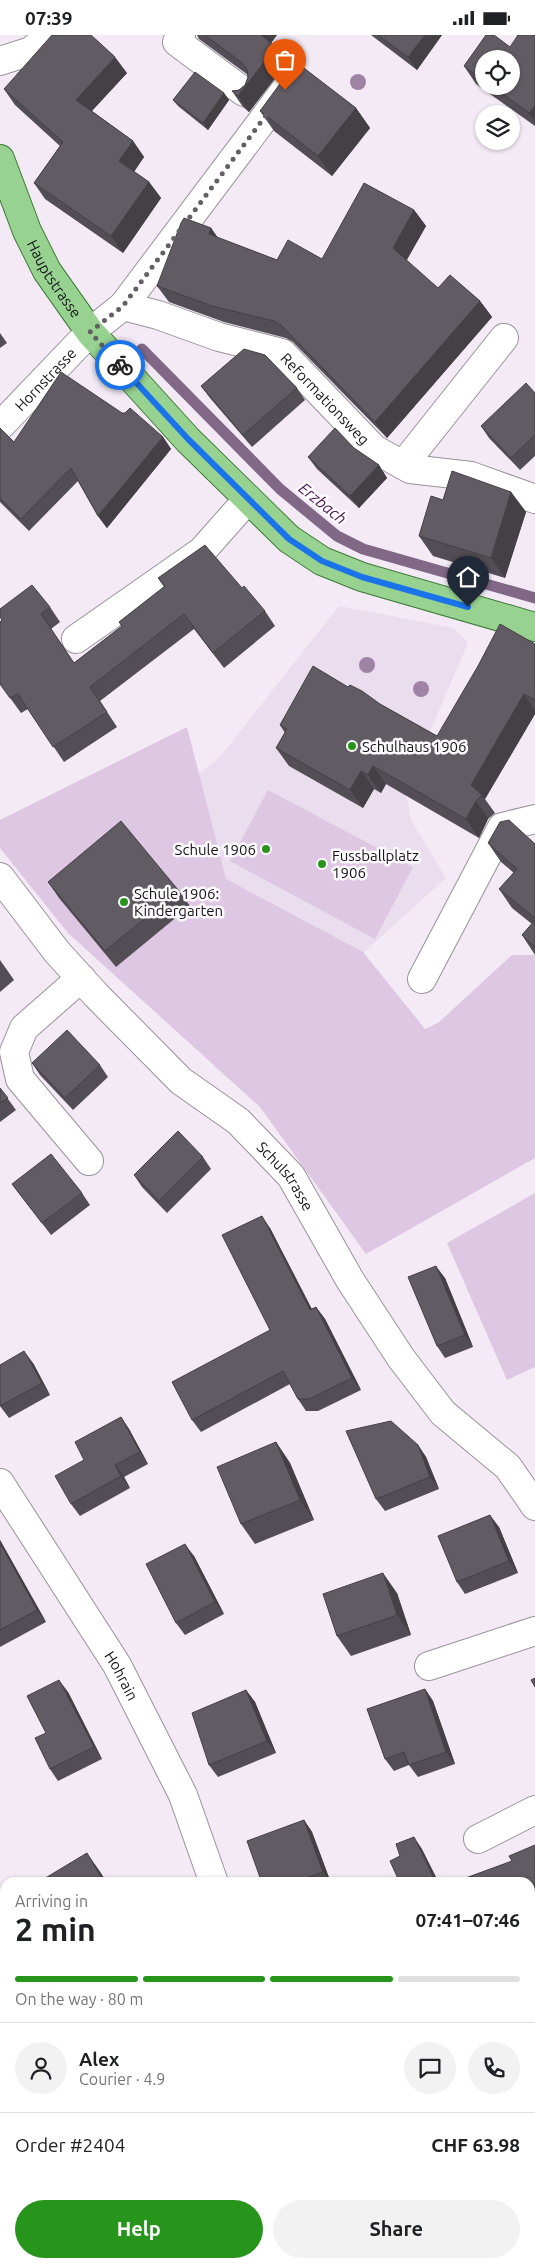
<!DOCTYPE html>
<meta charset="utf-8">
<style>
body{margin:0;font-family:Ubuntu,sans-serif;background:#f2f2f2;color:#202124;height:100vh;display:flex;flex-direction:column;font-size:19px;white-space:nowrap}
*{box-sizing:border-box;margin:0}
p{font-size:16px;color:#757577}
.icon{flex:none;width:28px;height:28px;fill:none;stroke:currentColor;stroke-width:2;stroke-linecap:round;stroke-linejoin:round}
.map{position:relative;flex:1;overflow:hidden}
.side{position:absolute;left:0px;top:1842px;width:535px;height:391px;display:flex;flex-direction:column;background:#fff;border-radius:15px 15px 0 0;box-shadow:0 1px 4px #0004}
.side>*{flex:none}
.buttons{position:absolute;left:475px;top:15px;display:grid;gap:10px}
.buttons a{display:grid;place-items:center;width:45px;height:45px;border-radius:50%;background:#fff;box-shadow:0 1px 4px #0004;font-size:25px}
.pin{position:absolute;display:grid;place-items:center;width:42px;height:42px;color:#fff;margin:-51px -21px;border-radius:50% 50% 50% 0;rotate:-45deg;box-shadow:0 0 5px #0007}
.pin .icon{rotate:45deg}
.courier{position:absolute;display:grid;place-items:center;width:50px;height:50px;margin:-25px;border:4px solid #1a73e8;border-radius:50%;background:#fff;color:#222;box-shadow:0 1px 6px #0007}
.head em{font-style:normal;font-weight:600}
.head div{display:flex;flex-direction:column-reverse}
.head{display:flex;align-items:center;justify-content:space-between;height:85px;padding:0 15px}
h1{font-size:32px;font-weight:600;line-height:38px}
.bar{display:grid;grid-template-columns:repeat(4,1fr);gap:8px 5px;align-content:center;height:60px;padding:0 15px}
.bar i{height:6px;border-radius:4px;background:#e0e0e0}
.bar .active{background:#27941c}
.bar p{grid-column:span 4}
.line{display:flex;align-items:center;gap:12px;padding:0 15px;border-top:1px solid #e0e0e0}
.line div{flex:1}
.round{display:grid;place-items:center;flex:none;width:52px;height:52px;border-radius:26px;background:#f2f2f2}
.primary-button{display:flex;gap:10px;margin-top:auto;padding:10px 15px}
.primary-button a{flex:1;height:58px;border-radius:30px;background:#27941c;color:#fff;font-size:20px;font-weight:600;line-height:58px;text-align:center}
.primary-button a+a{background:#f2f2f2;color:#202124}
.status{display:flex;justify-content:space-between;align-items:center;height:35px;padding:0 25px;background:#fff;direction:ltr}
.status svg{height:14px;fill:currentColor}
.map>svg:first-child{display:block}
.built{fill:#eaddee}
.green{fill:#ddc7e2}
.lines{fill:none;stroke-linecap:round;stroke-linejoin:round}
.stream{stroke:#816887;stroke-width:11}
.minor-casing{stroke:#99919b;stroke-width:30}
.major-casing{stroke:#3d7c37;stroke-width:30}
.minor{stroke:#fff;stroke-width:28}
.major{stroke:#97d291;stroke-width:28}
.tree{fill:#9e83a5}
.wall{fill:#534e55;fill-rule:evenodd}
.shaded-wall{fill:#444045}
.building{fill:#615b63;stroke:#444045}
.done{stroke:#645f65;stroke-width:5;stroke-dasharray:0 9}
.route{stroke:#1a73e8;stroke-width:6}
.poi-dot{fill:#27941c;stroke:#fdfafe;stroke-width:2}
.labels{text-anchor:middle;dominant-baseline:central;stroke-width:5;stroke-linejoin:round;paint-order:stroke}
.street-label{font-size:15px;fill:#171418;stroke:#fdfafe}
.poi-label{font-size:15px;fill:#171418;stroke:#fdfafe;text-anchor:start}
.water-label{font-size:16px;font-style:italic;fill:#4b2055;stroke:#fdfafe}
</style>
<div class="status"><b>07:39</b><svg viewBox="0 0 49 12"><path d="M0 12V9h3v3zM5 12V6h3v6zM10 12V3h3v9zM15 12V0h3v12zM26 1h20v11H26zM47 4h2v5h-2z"/></svg></div>
<div class="map">
<svg width="535" height="2233" viewBox="0 0 535 2233">
<rect width="100%" height="100%" fill="#f3eaf5"/>
<path class="built" d="M339 571 454 593 468 608 405 754 411 785 446 843 226 1042 43 861 220 722Z"/>
<path class="green" d="M187 692 226 844 363 917 425 994 438 988 512 920H535V1123L366 1219 260 1072 68 898 0 813V785Z
M268 755 413 832 375 904 230 826Z
M535 1158V1332L507 1345 447 1208Z"/>
<g class="lines">
<path class="stream" d="M142 314 280 454 337 501 363 514 535 563"/>
<g class="minor-casing">
<g id="minor">
<path d="M181 0 177 7 244 57"/>
<path d="M0 26 31 16 49 0"/>
<path d="M123 271 286 54"/>
<path id="s1" d="M0 391 90 297 123 271 158 280 219 302 282 318 374 414 410 434 471 441 535 464"/>
<path d="M403 430 504 303"/>
<path d="M76 604 202 516 248 464"/>
<path id="s2" d="M0 842 57 917 96 960 181 1046 238 1086 291 1141 350 1245 401 1323 443 1378 508 1432 535 1471"/>
<path d="M81 943 24 993 14 1017 20 1044 89 1126"/>
<path d="M422 944 502 792 535 784"/>
<path id="s3" d="M0 1448 117 1630 183 1760 214 1848"/>
<path d="M429 1631 535 1596"/>
<path d="M478 1804 535 1775"/>
<path d="M0 1997 5 2007"/>
<path d="M0 2124 5 2122"/>
<path d="M530 2153 535 2150"/>
<path d="M120 2229 122 2233"/>
<path d="M347 2229 348 2233"/>
</g>
</g>
<g class="major-casing">
<g id="major">
<path id="s4" d="M0 124 27 196 47 236 90 297 188 405 289 504 322 526 362 542 535 592"/>
</g>
</g>
<use href="#minor" class="minor"/>
<use href="#major" class="major"/>
</g>
<g class="tree">
<circle cx="358" cy="47" r="8"/>
<circle cx="367" cy="630" r="8"/>
<circle cx="421" cy="654" r="8"/>
</g>
<path class="wall" d="M197 0H277L271 8 287 27 286 29 249 77 243 72 232 56 239 55 245 50 248 42V40L199 4Z
M371 0H442L417 35Z
M535 0V91L476 49 464 31 510 12ZM484 24 511 51H484Z
M127 38 92 76 133 106 144 122 134 137 149 147 161 163 123 218 45 164 34 148 60 111 15 70 4 54Z
M224 58 229 65 208 95 178 71 173 65Z
M356 73 370 93 332 141 274 96 260 76Z
M414 175 426 191 406 226 438 253 480 266 492 282 387 403 293 307 286 303 224 287 169 267 157 251 211 193 218 203 277 225 322 224Z
M0 298 7 308 0 313Z
M201 351 297 353 305 365 252 412 210 363Z
M535 358V421L520 435 489 403 481 391Z
M122 378 163 402 171 414 107 493 98 481 78 446 29 496 0 467V393L14 407Z
M354 413 379 430 387 443 359 473 317 434 308 422Z
M511 457 526 477 505 543 433 521 419 501 443 465Z
M158 543 242 553 265 576 275 591 224 633 194 594 100 666 117 692 64 727 28 674 21 678 0 649V587L50 572 60 587 51 594 74 628 122 591 119 587 164 552Z
M535 609V679L485 764 495 778 488 784 479 803 386 749 381 758 374 754 363 773 289 731 276 713 285 698 280 690 380 669 437 701Z
M488 808 535 809V920L522 900 532 889 512 873 499 854 514 838 501 827Z
M48 847 179 856 190 871 116 932 59 863Z
M0 925 14 945 0 957Z
M32 1028 100 1030 108 1042 73 1075 40 1040Z
M0 1053 16 1075 0 1087Z
M203 1122 211 1134 167 1178 142 1152 134 1140Z
M12 1149 82 1158 90 1170 51 1200Z
M270 1193 312 1274 316 1272 325 1284 361 1355 318 1376H306L298 1364 290 1349 201 1397 192 1385 270 1295Z
M445 1243 473 1312 445 1323 437 1311Z
M33 1328 50 1360 9 1383 0 1371Z
M121 1382 129 1394 148 1429 124 1442 130 1453 80 1481 71 1469 84 1425Z
M276 1407 290 1428 314 1485 255 1509 241 1489Z
M418 1410 426 1422 439 1454 385 1476 376 1464Z
M499 1492 518 1538 465 1559 457 1547Z
M0 1505 46 1587 0 1612Z
M194 1521 224 1579 185 1600 176 1588Z
M397 1558 411 1600 351 1621 337 1601Z
M425 1654 433 1666 455 1729 418 1742 409 1730 394 1736 385 1724Z
M246 1655 255 1667 276 1718 218 1742 209 1730Z
M68 1657 102 1724 58 1746 50 1734 46 1698Z
M304 1785 312 1797 331 1848H262Z
M535 1810V1888L530 1890V1848L512 1826Z
M530 2069 535 2077V2107L530 2110Z
M530 2122 535 2130V2136H530Z"/>
<path class="shaded-wall" d="M258 0H277L267 13Z
M425 0H442L417 35 408 22Z
M275 11 287 27 286 29 249 77 238 61Z
M115 22 127 38 87 81 76 65Z
M224 58 229 65 208 95 203 88Z
M535 71V86L529 78Z
M356 73 370 93 332 141 318 121Z
M133 106 144 122 130 142 119 126Z
M149 147 161 163 123 218 111 201Z
M414 175 426 191 404 230 393 213Z
M211 193 223 210 209 199Z
M480 266 492 282 387 403 375 387Z
M163 402 171 414 107 493 98 481Z
M379 430 387 443 359 473 350 461Z
M511 457 526 477 505 543 491 523Z
M524 659 535 675V679L485 764 482 760 471 750Z
M373 731 386 749 381 758 368 740Z
M361 736 374 754 363 773 350 755Z
M476 766 488 784 479 803 466 784Z
M262 1181 270 1193 318 1287 310 1275Z
M436 1231 445 1243 473 1312 465 1300Z
M316 1272 325 1284 361 1355 352 1343Z
M24 1316 33 1328 50 1360 42 1348Z
M121 1382 129 1394 148 1429 140 1417Z
M276 1407 290 1428 314 1485 300 1465Z
M418 1410 426 1422 439 1454 430 1442Z
M115 1430 124 1442 130 1453 121 1441Z
M490 1480 499 1492 518 1538 509 1526Z
M0 1505 46 1587 37 1575 0 1508Z
M185 1509 194 1521 224 1579 215 1567Z
M383 1538 397 1558 411 1600 397 1580Z
M59 1645 68 1657 102 1724 94 1712Z
M425 1654 433 1666 455 1729 446 1717Z
M246 1655 255 1667 276 1718 267 1706Z
M304 1785 312 1797 331 1848 323 1837Z
M414 1802 422 1814 439 1848H436Z
M87 1818 101 1838 107 1848H104Z
M33 2229H45V2233H33Z
M454 2229H459L461 2233H456Z"/>
<path class="building" d="M52 0H91L115 22 76 65 133 106 119 126 149 147 111 201 34 148 63 107 4 54Z
M205 0H261L275 11V13L238 61 232 56 239 55 245 50 248 42 247 34 241 27Z
M378 0H425L408 22Z
M486 0H494L510 12 518 0H535V71L529 78 492 51H511V24H484V46L464 31Z
M296 27 356 73 318 121 260 76Z
M195 37 224 58 203 88 173 65Z
M364 148 414 175 393 213 438 253 450 240 480 266 375 387 281 290 274 286 212 271 157 251 181 188 184 183 211 193 209 199 277 225 288 205 322 224Z
M244 314 265 320 297 353 243 400 201 351Z
M61 337 122 378H125L130 373 163 402 98 481 71 433 21 484 0 463V393L14 407Z
M526 348 535 358V400L511 423 481 391Z
M335 393 354 413 379 430 350 461 308 422Z
M452 436 511 457 491 523 419 501 431 461 443 465Z
M205 510 242 553 244 551 265 576 213 618 184 579 90 652 107 677 53 712 18 659 10 663 0 649V587L2 585 0 582V574L32 550 50 572 41 579 74 628 122 591 119 587 165 551 158 543Z
M500 589 535 609V665L524 659 471 750 482 760 476 766 466 784 373 731 368 740 361 736 350 755 276 713 287 694 280 690 313 631 348 652 350 650 362 656 380 669 437 701 478 631Z
M509 785 535 809V883L499 854 517 834 488 808 500 787Z
M121 786 179 856 105 916 48 847Z
M535 885V912L522 900Z
M67 995 100 1030 65 1063 32 1028Z
M0 1053 8 1063 0 1068Z
M178 1096 203 1122 159 1166 134 1140Z
M51 1119 82 1158 42 1188 12 1149Z
M262 1181 310 1275 316 1272 352 1343 309 1364H298L283 1336 192 1385 172 1347 270 1295 222 1200Z
M436 1231 465 1300 437 1311 408 1242Z
M24 1316 42 1348 0 1371V1330Z
M121 1382 140 1417 115 1430 121 1441 71 1469 55 1441 84 1425 75 1407Z
M391 1386 418 1410 430 1442 376 1464 346 1396Z
M276 1407 300 1465 241 1489 217 1432Z
M490 1480 509 1526 457 1547 438 1501Z
M0 1508 37 1575 0 1595Z
M185 1509 215 1567 176 1588 146 1529Z
M383 1538 397 1580 337 1601 323 1559Z
M535 1643V1652L531 1645Z
M59 1645 94 1712 50 1734 35 1703 46 1698 27 1661Z
M425 1654 446 1717 409 1730 404 1717 385 1724 367 1674Z
M246 1655 267 1706 209 1730 192 1678Z
M304 1785 323 1837 304 1844V1847L303 1848H262L247 1806Z
M414 1802 436 1848H400L390 1826 400 1821 396 1809Z
M535 1810V1873L530 1875V1848H452L512 1826 509 1821Z
M87 1818 104 1848H37Z
M530 2071 535 2079V2090L530 2093Z
M5 2171V2229H33V2233H0V2172Z
M535 2176V2192L531 2177Z
M390 2229H454L456 2233H391Z"/>
<g class="lines">
<path class="done" d="M120 330 90 297 123 271 285 55"/>
<path class="route" d="M120 330 188 404 289 504 322 526 362 542 468 572"/>
</g>
<g class="poi-dot">
<circle cx="352" cy="711" r="5"/>
<circle cx="266" cy="814" r="5"/>
<circle cx="322" cy="829" r="5"/>
<circle cx="124" cy="867" r="5"/>
</g>
<g class="labels">
<g class="street-label">
<text stroke="none"><textPath href="#s4" startOffset="132">Hauptstrasse</textPath></text>
<text stroke="none"><textPath href="#s1" startOffset="65">Hornstrasse</textPath></text>
<text stroke="none"><textPath href="#s1" startOffset="401">Reformationsweg</textPath></text>
<text stroke="none"><textPath href="#s2" startOffset="416">Schulstrasse</textPath></text>
<text stroke="none"><textPath href="#s3" startOffset="228">Hohrain</textPath></text>
</g>
<g class="poi-label">
<text x="362" y="711">Schulhaus 1906</text>
<text x="256" y="814" text-anchor="end">Schule 1906</text>
<text x="332" y="820">Fussballplatz<tspan x="332" dy="17">1906</tspan></text>
<text x="134" y="858">Schule 1906:<tspan x="134" dy="17">Kindergarten</tspan></text>
</g>
<g class="water-label">
<text transform="translate(323 468) rotate(39)">Erzbach</text>
</g>
</g>
</svg>
<div class="buttons">
<a><svg class="icon" aria-label="locate" viewBox="0 0 24 24"><circle cx="12" cy="12" r="6"/><path d="M12 2v4M12 18v4M2 12h4M18 12h4"/></svg></a>
<a><svg class="icon" aria-label="layers" viewBox="0 0 24 24"><path d="M12 4l9 5-9 5-9-5zM3 14l9 5 9-5"/></svg></a>
</div>
<div class="pin" style="left:285px;top:55px;background:#ea580c"><svg class="icon" aria-label="bag" viewBox="0 0 24 24"><path d="M5 8h14l-1 12H6zM9 8a3 3 0 0 1 6 0"/></svg></div>
<div class="pin" style="left:468px;top:572px;background:#1f2937"><svg class="icon" aria-label="home" viewBox="0 0 24 24"><path d="M3 11l9-7 9 7M6 9v11h12V9"/></svg></div>
<div class="courier" style="left:120px;top:330px"><svg class="icon" aria-label="bike" viewBox="0 0 24 24"><circle cx="6" cy="16" r="4"/><circle cx="18" cy="16" r="4"/><path d="M6 16l4-8h5l3 8M10 8l3 8H6M13 5h3"/></svg></div>
<section class="side">
<div class="head"><div><h1>2 min</h1><p>Arriving in</p></div><em>07:41–07:46</em></div>
<div class="bar"><i class="active"></i><i class="active"></i><i class="active"></i><i></i><p>On the way · 80 m</p></div>
<div class="line" style="height:90px"><a class="round"><svg class="icon" aria-label="person" viewBox="0 0 24 24"><circle cx="12" cy="8" r="4"/><path d="M4 21q1-7 8-7t8 7"/></svg></a><div><b>Alex</b><p>Courier · 4.9</p></div><a class="round"><svg class="icon" aria-label="chat" viewBox="0 0 24 24"><path d="M4 5h16v11H9l-5 4z"/></svg></a><a class="round"><svg class="icon" aria-label="phone" viewBox="0 0 24 24"><path d="M5 4h4l2 5-3 2q2 4 5 5l2-3 5 2v4C11 20 4 13 5 4z"/></svg></a></div>
<div class="line" style="height:65px"><div>Order #2404</div><b>CHF 63.98</b></div>
<div class="primary-button"><a>Help</a><a>Share</a></div>
</section>
</div>
